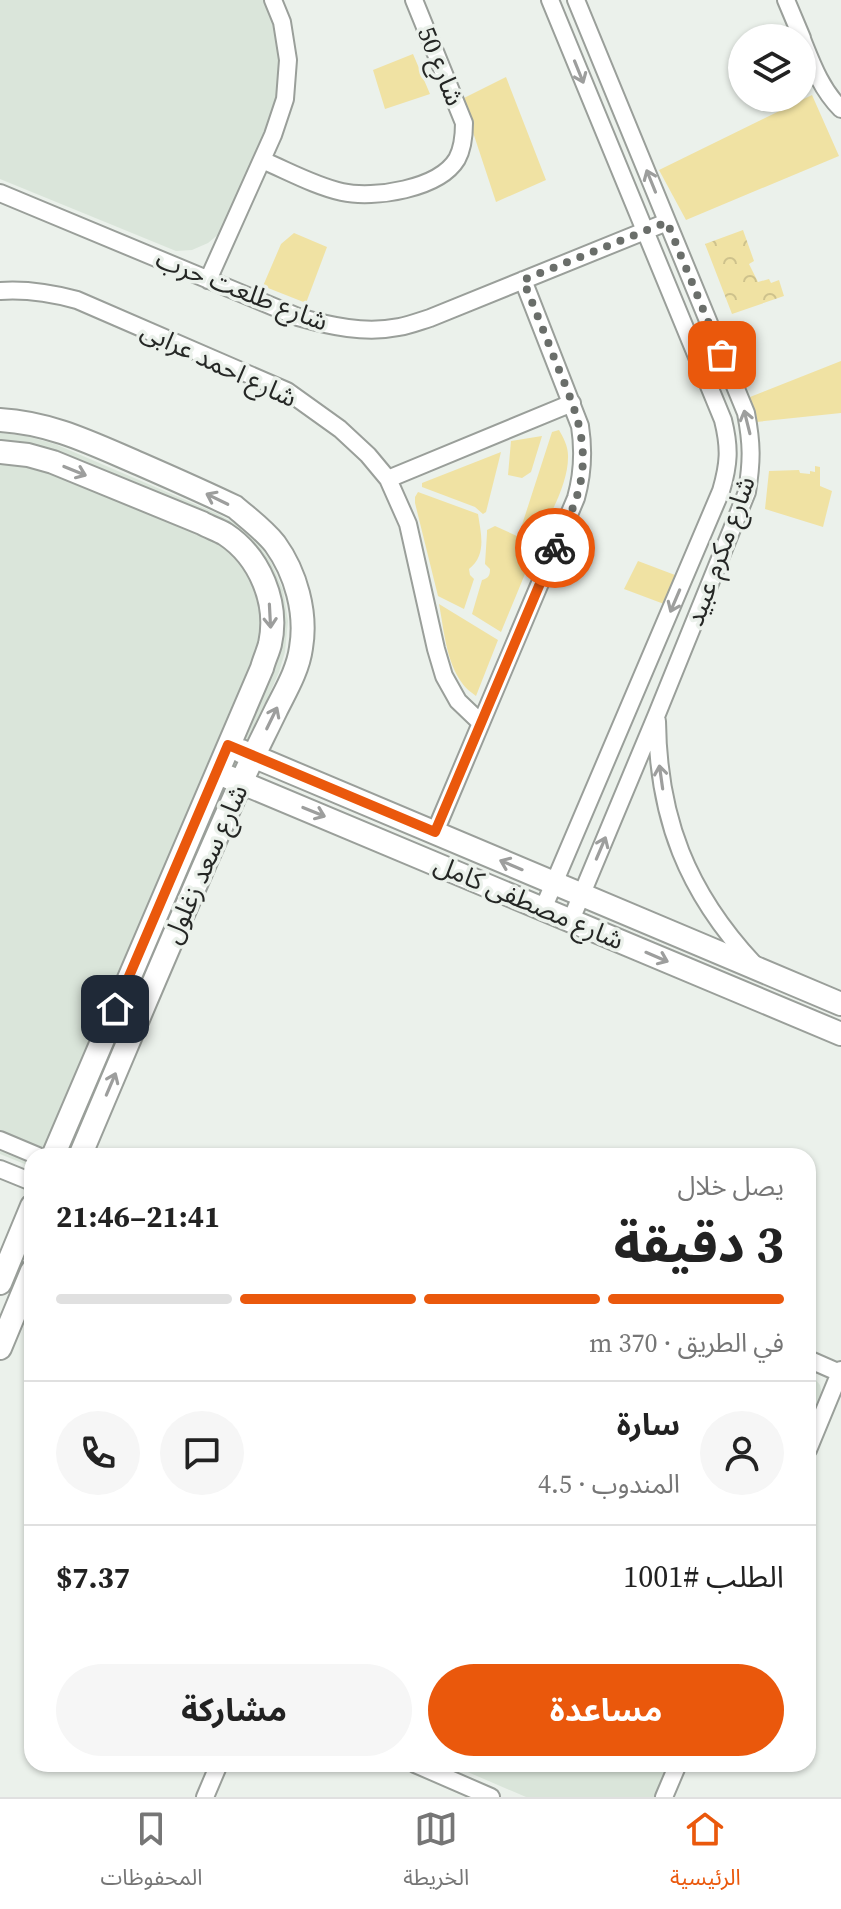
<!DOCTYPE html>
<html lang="ar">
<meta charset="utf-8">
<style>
body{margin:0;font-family:"Source Serif 4","Noto Sans Arabic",serif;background:#f6f6f6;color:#222;direction:rtl;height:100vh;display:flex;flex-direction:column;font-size:30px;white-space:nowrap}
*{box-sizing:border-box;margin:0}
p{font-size:26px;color:#767676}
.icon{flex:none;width:44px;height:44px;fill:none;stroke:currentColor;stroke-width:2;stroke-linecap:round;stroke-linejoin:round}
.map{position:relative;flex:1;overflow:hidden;direction:ltr}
.side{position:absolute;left:24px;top:1148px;width:792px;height:624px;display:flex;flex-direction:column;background:#fff;border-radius:24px;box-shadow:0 2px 6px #0004;direction:rtl}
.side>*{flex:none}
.controls{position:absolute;left:728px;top:24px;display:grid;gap:16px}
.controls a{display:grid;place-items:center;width:88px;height:88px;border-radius:50%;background:#fff;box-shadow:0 2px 6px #0004;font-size:40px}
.pin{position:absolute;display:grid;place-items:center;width:68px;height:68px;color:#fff;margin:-34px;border-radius:16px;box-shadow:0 4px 12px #0006}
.courier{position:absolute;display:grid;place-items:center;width:80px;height:80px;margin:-40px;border:6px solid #ea580c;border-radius:50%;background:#fff;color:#222;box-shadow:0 2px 10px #0007}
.head em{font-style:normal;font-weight:700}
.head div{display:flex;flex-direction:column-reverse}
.head{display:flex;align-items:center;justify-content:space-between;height:136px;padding:0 32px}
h1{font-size:52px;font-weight:700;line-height:60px}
.bar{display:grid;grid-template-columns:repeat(4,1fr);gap:12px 8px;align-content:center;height:96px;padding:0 32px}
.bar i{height:10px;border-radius:6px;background:#e0e0e0}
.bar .current{background:#ea580c}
.bar p{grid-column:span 4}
.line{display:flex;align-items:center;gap:20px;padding:0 32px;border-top:2px solid #e0e0e0}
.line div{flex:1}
.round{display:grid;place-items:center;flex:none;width:84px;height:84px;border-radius:42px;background:#f6f6f6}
.button{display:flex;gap:16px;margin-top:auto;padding:16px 32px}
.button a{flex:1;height:92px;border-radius:48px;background:#ea580c;color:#fff;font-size:32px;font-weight:700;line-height:92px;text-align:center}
.button a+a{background:#f6f6f6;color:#222}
.tabs{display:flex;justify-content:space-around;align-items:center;height:112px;border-top:2px solid #e0e0e0;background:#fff;font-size:22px;color:#767676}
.tabs a{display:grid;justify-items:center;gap:4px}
.tabs .current{color:#ea580c}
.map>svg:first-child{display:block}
.built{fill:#dae5da}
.grass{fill:#f0e2a3}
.forest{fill:url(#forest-crowns)}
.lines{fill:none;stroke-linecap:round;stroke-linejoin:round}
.street-casing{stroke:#9a9f9a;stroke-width:20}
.secondary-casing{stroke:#9a9f9a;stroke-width:26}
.street{stroke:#fff;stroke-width:16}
.secondary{stroke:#fff;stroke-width:22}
.oneway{stroke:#9d9e9d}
.done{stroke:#6a6e6a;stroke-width:8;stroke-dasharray:0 14.4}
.route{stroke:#ea580c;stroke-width:10}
.labels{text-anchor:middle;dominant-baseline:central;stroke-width:7;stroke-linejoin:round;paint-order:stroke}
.street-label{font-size:26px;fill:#252725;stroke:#ebf1eb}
</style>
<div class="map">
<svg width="841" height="1797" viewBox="0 0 841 1797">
<defs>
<pattern id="forest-crowns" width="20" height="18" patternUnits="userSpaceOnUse" patternTransform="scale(2)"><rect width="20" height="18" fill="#f0e2a3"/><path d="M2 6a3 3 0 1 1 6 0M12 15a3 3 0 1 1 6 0" fill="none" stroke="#cec28c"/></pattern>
</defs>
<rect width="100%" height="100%" fill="#ebf1eb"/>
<path class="built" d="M0 0H266L273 20 279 56 278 88 272 119 220 233 208 243 192 250 176 251 0 179Z
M0 433 26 436 55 444 218 514 236 524 259 545 271 562 283 590 288 621 285 652 279 672 67 1156H32V1167L0 1154Z
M808 1376 815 1379 820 1385 822 1394 808 1427Z
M449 1764H669L655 1797H526Z"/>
<path class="grass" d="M413 54 430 94 385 109 373 70Z
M506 77 546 180 496 202 462 99Z
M812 95 839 156 686 220 659 170Z
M294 233 327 247 306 303 263 286 281 244Z
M841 361V413L756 422 750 397Z
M559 430C563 437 568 446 568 455 569 483 549 516 538 541L520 531 552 432Z
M542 436 531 472 522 478 508 475 511 441Z
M501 452 486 512 483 514 475 507 422 487V483Z
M815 466 820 467V486L832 491 823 527 765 509 769 471 799 470 800 473 810 474V471L815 472Z
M418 492 478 514C481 534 487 555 469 569L470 575 474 579 464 609 438 596 415 503V497Z
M495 526 537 545 501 632 472 614 482 580C489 578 490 575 490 569L485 564 487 533V530Z
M638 561 675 575 664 604 624 589Z
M439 604 498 640 476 696C471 692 465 688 462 683 446 661 444 630 439 604Z"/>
<path class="forest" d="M743 230 754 261 749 264 758 282 769 279 771 283 779 280 784 296 732 314 705 244Z"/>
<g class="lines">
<g class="street-casing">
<path id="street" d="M786 0 802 38
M802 39C812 64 821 89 841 109
M262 160C288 171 315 186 342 192 374 199 439 189 457 159 463 148 464 135 464 123L414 0
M0 193 298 317C330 326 365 334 399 327 410 325 420 321 430 318L667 222
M208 280 273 135 285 99 288 60 282 22 273 0
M0 291C27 289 51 293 77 300L287 391 340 429 368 455 388 479 408 524 436 649 444 676 458 701 481 723
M388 479 572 403
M657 721C658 818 687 892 754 964
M435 832 576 498C583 473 584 452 580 426L523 280
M543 909 721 491C729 464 730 448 723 420L550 0
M571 920 657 714 747 492C752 461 752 444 746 413L576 0
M0 1140 38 1156
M0 1169 32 1182
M808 1359 840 1373
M808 1450 841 1370
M415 1764 491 1797
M205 1797 219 1764
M664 1797 678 1764"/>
</g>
<g class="secondary-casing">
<path id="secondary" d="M0 420C52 423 93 444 140 464 172 478 204 492 235 507 249 519 264 530 275 544 296 573 307 613 301 648 298 670 286 690 276 710 262 739 247 768 234 798 181 916 131 1036 80 1156
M0 452 28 455 53 462 202 523C209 527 218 530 225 534 260 557 279 603 270 644 268 652 264 660 262 668L53 1156
M241 751 841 1004
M228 777 841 1034
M0 1283 32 1206
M0 1348 32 1271"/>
</g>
<use href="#street" class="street"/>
<use href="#secondary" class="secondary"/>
</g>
<defs><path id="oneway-shaft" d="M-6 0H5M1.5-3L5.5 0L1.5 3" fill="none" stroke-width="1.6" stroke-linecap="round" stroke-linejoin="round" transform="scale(2)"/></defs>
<g class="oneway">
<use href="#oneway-shaft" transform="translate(579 72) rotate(68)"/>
<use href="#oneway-shaft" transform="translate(651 181) rotate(-112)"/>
<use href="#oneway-shaft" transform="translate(747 422) rotate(-104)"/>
<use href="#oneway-shaft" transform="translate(75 471) rotate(22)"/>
<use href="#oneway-shaft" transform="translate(217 499) rotate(-154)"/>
<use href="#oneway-shaft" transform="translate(675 601) rotate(113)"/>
<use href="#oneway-shaft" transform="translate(270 616) rotate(87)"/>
<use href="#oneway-shaft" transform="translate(272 718) rotate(-64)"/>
<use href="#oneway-shaft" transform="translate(661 777) rotate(-98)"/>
<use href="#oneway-shaft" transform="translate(314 812) rotate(22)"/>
<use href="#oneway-shaft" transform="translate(601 848) rotate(-67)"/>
<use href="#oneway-shaft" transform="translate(511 865) rotate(-157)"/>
<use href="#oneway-shaft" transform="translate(657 957) rotate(23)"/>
<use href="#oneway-shaft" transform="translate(111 1084) rotate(-67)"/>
</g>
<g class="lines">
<path class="done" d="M555 548C566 524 579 499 582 473 587 432 570 397 555 360 545 334 534 307 523 280L667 222 722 355"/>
<path class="route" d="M115 1009 228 745 435 832 555 548"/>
</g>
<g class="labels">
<g class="street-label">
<text transform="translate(441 66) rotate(68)">شارع 50</text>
<text transform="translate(242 290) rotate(21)">شارع طلعت حرب</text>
<text transform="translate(219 364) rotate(25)">شارع احمد عرابى</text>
<text transform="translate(720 551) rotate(-70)">شارع مكرم عبيد</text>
<text transform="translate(205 864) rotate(-66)">شارع سعد زغلول</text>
<text transform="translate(529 902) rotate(23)">شارع مصطفى كامل</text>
</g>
</g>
</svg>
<div class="controls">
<a><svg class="icon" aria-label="layers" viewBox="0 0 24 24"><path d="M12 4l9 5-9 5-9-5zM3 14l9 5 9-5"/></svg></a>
</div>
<div class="pin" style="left:722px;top:355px;background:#ea580c"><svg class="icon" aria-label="bag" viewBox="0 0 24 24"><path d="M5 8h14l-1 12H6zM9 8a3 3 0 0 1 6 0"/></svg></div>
<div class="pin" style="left:115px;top:1009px;background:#1f2937"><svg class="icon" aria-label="home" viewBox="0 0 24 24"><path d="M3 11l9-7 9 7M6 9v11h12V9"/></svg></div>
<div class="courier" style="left:555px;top:548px"><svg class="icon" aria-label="bike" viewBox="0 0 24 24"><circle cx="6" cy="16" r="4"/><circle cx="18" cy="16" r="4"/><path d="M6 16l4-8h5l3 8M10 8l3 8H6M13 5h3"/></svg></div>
<section class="side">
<div class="head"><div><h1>3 دقيقة</h1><p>يصل خلال</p></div><em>21:41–21:46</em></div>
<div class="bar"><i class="current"></i><i class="current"></i><i class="current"></i><i></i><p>في الطريق · 370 m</p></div>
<div class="line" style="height:144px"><a class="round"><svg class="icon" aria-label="person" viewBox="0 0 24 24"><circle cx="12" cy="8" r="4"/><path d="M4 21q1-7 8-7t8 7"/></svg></a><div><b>سارة</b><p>المندوب · 4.5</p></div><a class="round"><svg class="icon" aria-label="chat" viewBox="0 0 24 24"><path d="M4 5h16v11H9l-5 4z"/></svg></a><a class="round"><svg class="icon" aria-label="phone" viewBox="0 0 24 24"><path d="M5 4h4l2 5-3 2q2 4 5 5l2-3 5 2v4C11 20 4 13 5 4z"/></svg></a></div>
<div class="line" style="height:104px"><div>الطلب #1001</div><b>$7.37</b></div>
<div class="button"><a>مساعدة</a><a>مشاركة</a></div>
</section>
</div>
<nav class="tabs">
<a class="current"><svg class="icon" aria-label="home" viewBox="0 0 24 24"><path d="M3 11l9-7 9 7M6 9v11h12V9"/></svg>الرئيسية</a>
<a><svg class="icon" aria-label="map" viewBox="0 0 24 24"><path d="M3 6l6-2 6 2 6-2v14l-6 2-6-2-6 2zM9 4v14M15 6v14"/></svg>الخريطة</a>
<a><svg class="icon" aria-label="saved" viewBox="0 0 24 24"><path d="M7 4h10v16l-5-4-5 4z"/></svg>المحفوظات</a>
</nav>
